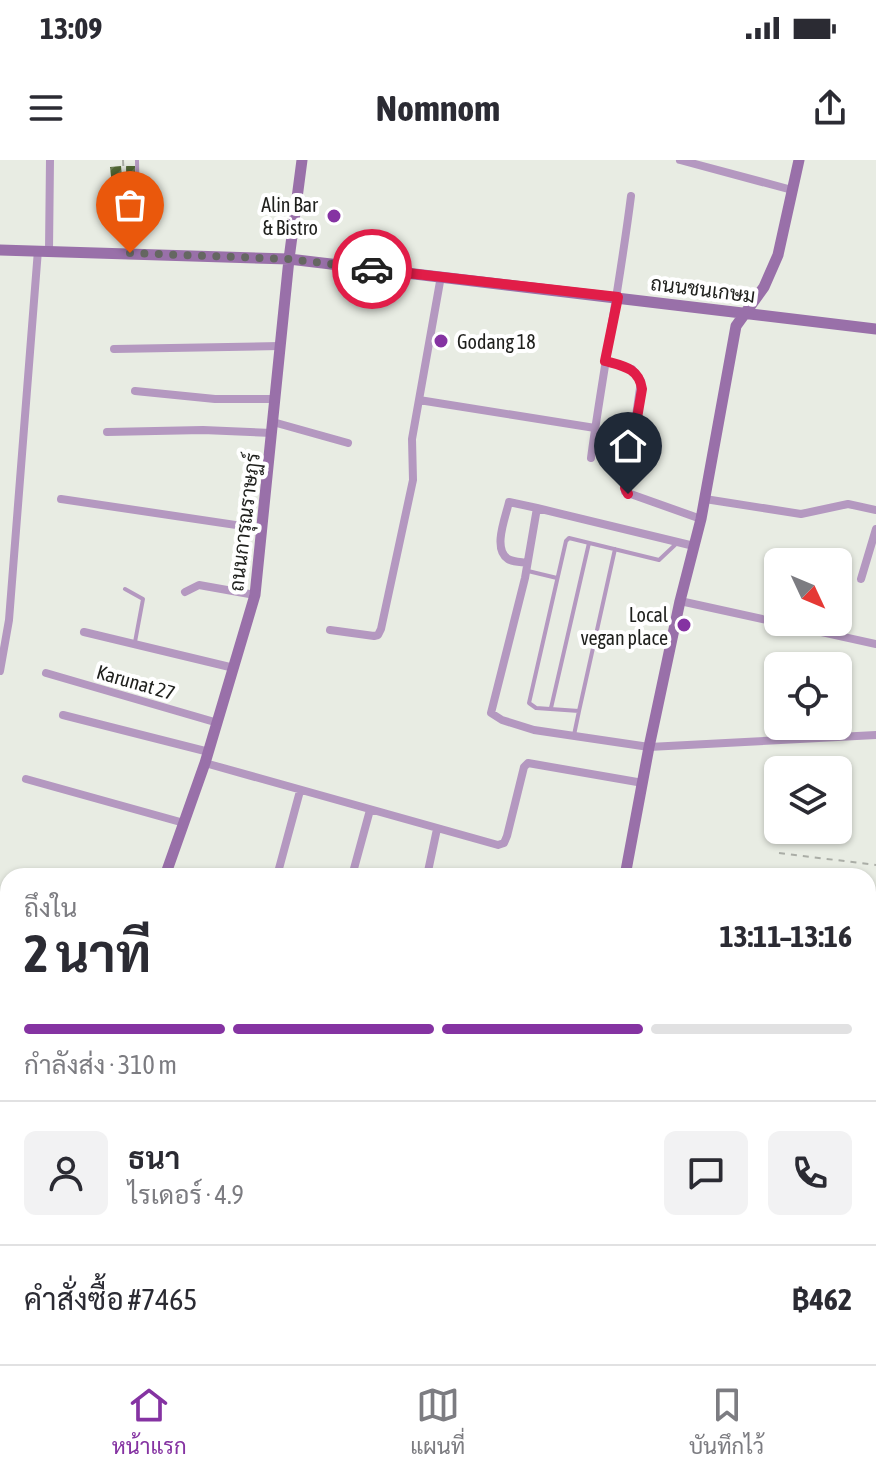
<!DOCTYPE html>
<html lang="th">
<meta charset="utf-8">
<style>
body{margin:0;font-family:"Asap Condensed",Sarabun,sans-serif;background:#f2f2f3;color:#2b2b33;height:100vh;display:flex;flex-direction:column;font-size:30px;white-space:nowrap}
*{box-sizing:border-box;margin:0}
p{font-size:26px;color:#7c7c81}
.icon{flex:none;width:44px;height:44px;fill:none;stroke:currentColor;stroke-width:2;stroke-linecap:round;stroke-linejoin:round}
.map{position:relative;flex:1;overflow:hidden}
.side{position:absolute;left:0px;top:708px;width:876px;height:496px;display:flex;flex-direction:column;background:#fff;border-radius:24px 24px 0 0;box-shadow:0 2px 6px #0004}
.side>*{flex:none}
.needle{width:52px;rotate:134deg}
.buttons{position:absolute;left:764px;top:388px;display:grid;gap:16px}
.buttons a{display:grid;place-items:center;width:88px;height:88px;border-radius:12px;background:#fff;box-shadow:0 2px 6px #0004;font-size:40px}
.pin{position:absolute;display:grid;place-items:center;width:68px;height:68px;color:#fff;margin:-82px -34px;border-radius:50% 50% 50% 0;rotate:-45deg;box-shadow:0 0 8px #0007}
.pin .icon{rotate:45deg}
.courier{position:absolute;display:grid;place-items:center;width:80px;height:80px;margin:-40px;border:6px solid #e11d48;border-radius:50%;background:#fff;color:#222;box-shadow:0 2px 10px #0007}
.summary em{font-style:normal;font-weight:700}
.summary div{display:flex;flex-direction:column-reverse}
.summary{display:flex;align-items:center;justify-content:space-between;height:136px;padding:0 24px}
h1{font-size:52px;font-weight:700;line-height:60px}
.bar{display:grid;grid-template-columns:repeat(4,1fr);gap:12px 8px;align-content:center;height:96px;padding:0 24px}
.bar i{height:10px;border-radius:6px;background:#e1e1e2}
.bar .on{background:#8533a2}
.bar p{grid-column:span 4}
.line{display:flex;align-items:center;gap:20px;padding:0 24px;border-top:2px solid #e1e1e2}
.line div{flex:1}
.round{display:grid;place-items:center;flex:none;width:84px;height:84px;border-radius:12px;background:#f2f2f3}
.status{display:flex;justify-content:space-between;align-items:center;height:56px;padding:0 40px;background:#fff;direction:ltr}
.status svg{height:22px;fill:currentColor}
header{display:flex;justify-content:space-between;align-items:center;height:104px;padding:0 24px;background:#fff;font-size:36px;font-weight:700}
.dock{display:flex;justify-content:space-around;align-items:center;height:112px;border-top:2px solid #e1e1e2;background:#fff;font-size:22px;color:#7c7c81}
.dock a{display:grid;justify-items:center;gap:4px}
.dock .on{color:#8533a2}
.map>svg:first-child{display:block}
.building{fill:url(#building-hatch)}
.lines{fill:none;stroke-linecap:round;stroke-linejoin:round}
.path{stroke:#aaada6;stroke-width:2;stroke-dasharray:6 6;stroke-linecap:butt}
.lane{stroke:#b498c0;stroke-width:4}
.street{stroke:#b498c0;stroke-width:8}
.secondary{stroke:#9970a9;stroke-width:11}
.done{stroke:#656762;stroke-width:8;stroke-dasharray:0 14.4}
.route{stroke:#e11d48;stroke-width:10}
.poi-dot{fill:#8533a2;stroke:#fff;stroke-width:3}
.labels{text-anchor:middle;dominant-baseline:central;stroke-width:8;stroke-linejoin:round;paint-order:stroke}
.poi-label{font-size:20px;fill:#1e1f1c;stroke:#fff;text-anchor:end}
.street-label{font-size:20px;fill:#1e1f1c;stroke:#fff}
</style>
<div class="status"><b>13:09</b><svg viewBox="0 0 49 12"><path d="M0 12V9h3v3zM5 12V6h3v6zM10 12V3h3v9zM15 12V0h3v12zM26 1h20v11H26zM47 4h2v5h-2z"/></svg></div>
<header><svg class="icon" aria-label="menu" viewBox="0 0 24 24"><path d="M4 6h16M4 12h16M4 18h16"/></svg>Nomnom<svg class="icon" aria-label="share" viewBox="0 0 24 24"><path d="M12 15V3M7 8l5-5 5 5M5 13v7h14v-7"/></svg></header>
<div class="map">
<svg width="876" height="1204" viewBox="0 0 876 1204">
<defs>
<pattern id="building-hatch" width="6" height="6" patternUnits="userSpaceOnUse" patternTransform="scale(2)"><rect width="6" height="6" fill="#536a35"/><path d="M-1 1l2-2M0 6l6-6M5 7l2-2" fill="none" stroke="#6d7e56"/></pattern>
</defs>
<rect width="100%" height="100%" fill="#e8ece3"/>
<path class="building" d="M121 6 123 26H112L110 7Z
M126 6H135L136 44H127Z
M111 31H122L123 45H112Z"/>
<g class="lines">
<path class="path" d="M123 0 125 44
M113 29 123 28
M779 693 876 705"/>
<path class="lane" d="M130 92 132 69 138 52 137 0
M615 389 579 551 536 548 529 543 566 381 569 378 659 400 676 384
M528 411 557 418
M125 429 143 439 135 482
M551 548 589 383
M574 575 579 551"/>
<path class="street" d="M680 0 792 30
M49 90 50 0
M114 189 280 186
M605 201 632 209 641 221 625 332 701 359
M135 231 215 239H275
M419 240 595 268
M273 262 348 283
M107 272 203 270 272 273
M591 298C603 210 620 124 631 36
M61 339 263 369
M705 339 801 354 848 344 876 350
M694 386 537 348 525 418 491 553 502 560 534 570 649 587 876 575
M527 403C521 402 513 402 508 399 492 389 506 356 509 342L537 348
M861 419 876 369
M185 432 199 425 255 435
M680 441 876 484
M330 470 374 476 378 475 381 469 413 320 412 279 441 116
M84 472 234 508
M0 511 9 460 38 90
M46 513 218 563
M63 555 209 592
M205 603 498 685 504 683 507 676 524 607 528 603 643 623
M26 619 184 663
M277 716 300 631
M352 716 370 650
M427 716 437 669
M868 765 876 766
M868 838H876
M868 910 876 911
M0 1024 8 1027
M868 1054 876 1055
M0 1061 8 1065
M868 1177H876
M130 1196 132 1204
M478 1202 493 1204
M267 1204 268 1196
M350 1204 351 1196
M423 1204V1196
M718 1204V1196"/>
<path class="secondary" d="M0 90 289 99 876 169
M165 716 205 603 255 435 289 99 302 0
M625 716 649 587 680 441 701 359 736 166 764 127 778 95 799 0
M868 987 876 988
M0 1094 8 1079"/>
</g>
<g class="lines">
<path class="done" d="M130 93 289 99 372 109"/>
<path class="route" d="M372 109 618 137 605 201C623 206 639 208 642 229L625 328 628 334"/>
</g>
<g class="poi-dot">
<circle cx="334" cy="56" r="8"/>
<circle cx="441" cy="181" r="8"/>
<circle cx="684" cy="465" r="8"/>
</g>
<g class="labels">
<g class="poi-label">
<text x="318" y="44">Alin Bar<tspan x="318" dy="23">&amp; Bistro</tspan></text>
<text x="457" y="181" text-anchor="start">Godang 18</text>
<text x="668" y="454">Local<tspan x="668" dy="23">vegan place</tspan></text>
</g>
<g class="street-label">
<text transform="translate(703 129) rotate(7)">ถนนชนเกษม</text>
<text transform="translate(244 362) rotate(-83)">ถนนการุณราษฏร์</text>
<text transform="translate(136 522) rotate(16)">Karunat 27</text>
</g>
</g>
</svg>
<div class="buttons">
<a><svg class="needle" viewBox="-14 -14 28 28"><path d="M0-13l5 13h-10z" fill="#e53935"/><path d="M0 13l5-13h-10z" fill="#7c7c81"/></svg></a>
<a><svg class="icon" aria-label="locate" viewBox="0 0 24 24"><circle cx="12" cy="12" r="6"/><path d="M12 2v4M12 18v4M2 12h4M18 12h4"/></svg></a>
<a><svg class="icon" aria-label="layers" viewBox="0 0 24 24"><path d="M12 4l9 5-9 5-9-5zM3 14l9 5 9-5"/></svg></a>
</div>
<div class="pin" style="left:130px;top:93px;background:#ea580c"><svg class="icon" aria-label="bag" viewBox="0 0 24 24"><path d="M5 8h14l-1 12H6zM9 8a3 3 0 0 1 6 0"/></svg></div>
<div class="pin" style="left:628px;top:334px;background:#1f2937"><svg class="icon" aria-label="home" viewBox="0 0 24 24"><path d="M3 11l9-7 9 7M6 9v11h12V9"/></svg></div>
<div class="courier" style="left:372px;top:109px"><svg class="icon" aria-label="car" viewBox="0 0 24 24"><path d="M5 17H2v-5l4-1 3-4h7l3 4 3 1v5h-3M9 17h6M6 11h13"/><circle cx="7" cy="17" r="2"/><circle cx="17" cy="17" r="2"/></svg></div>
<section class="side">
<div class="summary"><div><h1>2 นาที</h1><p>ถึงใน</p></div><em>13:11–13:16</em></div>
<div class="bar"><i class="on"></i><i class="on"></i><i class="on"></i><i></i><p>กำลังส่ง · 310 m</p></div>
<div class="line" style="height:144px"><a class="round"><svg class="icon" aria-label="person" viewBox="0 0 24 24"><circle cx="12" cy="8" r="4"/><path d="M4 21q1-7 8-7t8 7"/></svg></a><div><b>ธนา</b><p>ไรเดอร์ · 4.9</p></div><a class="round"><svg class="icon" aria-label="chat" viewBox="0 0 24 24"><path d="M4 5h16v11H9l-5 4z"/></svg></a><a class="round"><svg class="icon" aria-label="phone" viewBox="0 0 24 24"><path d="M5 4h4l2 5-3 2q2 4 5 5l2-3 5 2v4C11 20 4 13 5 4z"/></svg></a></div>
<div class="line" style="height:104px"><div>คำสั่งซื้อ #7465</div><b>฿462</b></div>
</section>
</div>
<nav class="dock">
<a class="on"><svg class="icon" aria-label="home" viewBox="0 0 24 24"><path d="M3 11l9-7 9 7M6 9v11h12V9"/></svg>หน้าแรก</a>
<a><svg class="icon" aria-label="map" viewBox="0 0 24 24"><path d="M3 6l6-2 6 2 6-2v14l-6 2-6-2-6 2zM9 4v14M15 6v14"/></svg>แผนที่</a>
<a><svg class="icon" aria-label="saved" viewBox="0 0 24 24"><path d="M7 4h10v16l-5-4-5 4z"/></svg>บันทึกไว้</a>
</nav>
